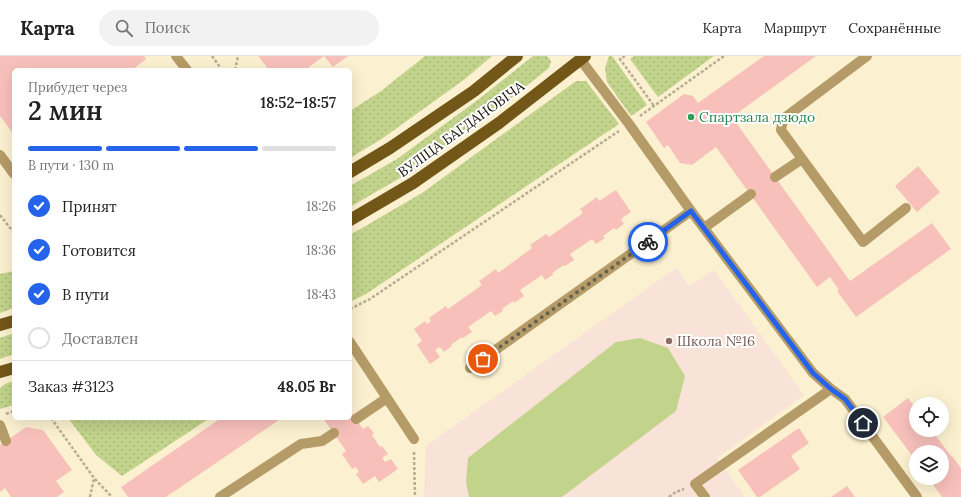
<!DOCTYPE html>
<html lang="ru">
<meta charset="utf-8">
<style>
body{margin:0;font-family:Lora,serif;background:#f2f2f2;color:#222;height:100vh;display:flex;flex-direction:column;font-size:15px;white-space:nowrap}
*{box-sizing:border-box;margin:0}
p{font-size:13px;color:#767676}
.icon{flex:none;width:22px;height:22px;fill:none;stroke:currentColor;stroke-width:2;stroke-linecap:round;stroke-linejoin:round}
.map{position:relative;flex:1;overflow:hidden}
.side{position:absolute;left:12px;top:12px;width:340px;height:352px;display:flex;flex-direction:column;background:#fff;border-radius:6px;box-shadow:0 4px 16px #0002}
.side>*{flex:none}
.fabs{position:absolute;left:909px;top:341px;display:grid;gap:8px}
.fabs a{display:grid;place-items:center;width:40px;height:40px;border-radius:50%;background:#fff;box-shadow:0 4px 16px #0002;font-size:20px}
.pin{position:absolute;display:grid;place-items:center;width:34px;height:34px;color:#fff;margin:-17px;border:2px solid #fff;border-radius:50%;box-shadow:0 1px 4px #0007}
.courier{position:absolute;display:grid;place-items:center;width:40px;height:40px;margin:-20px;border:3px solid #2563eb;border-radius:50%;background:#fff;color:#222;box-shadow:0 1px 5px #0007}
.headline em{font-style:normal;font-weight:600}
.headline div{display:flex;flex-direction:column-reverse}
.headline{display:flex;align-items:center;justify-content:space-between;height:68px;padding:0 16px}
h1{font-size:26px;font-weight:600;line-height:30px}
.bar{display:grid;grid-template-columns:repeat(4,1fr);gap:6px 4px;align-content:center;height:48px;padding:0 16px}
.bar i{height:5px;border-radius:3px;background:#e0e0e0}
.bar .current{background:#2563eb}
.bar p{grid-column:span 4}
.line{display:flex;align-items:center;gap:10px;padding:0 16px;border-top:1px solid #e0e0e0}
.line div{flex:1}
ol{padding:0 16px;list-style:none}
li{display:flex;align-items:center;gap:12px;height:44px}
li p{margin-inline-start:auto}
li .icon{padding:4px;border-radius:50%;background:#2563eb;color:#fff;stroke-width:4}
li:last-child{color:#767676}
li i{width:22px;height:22px;border:2px solid #e0e0e0;border-radius:50%}
header{display:flex;align-items:center;gap:24px;box-sizing:border-box;height:56px;padding:0 20px;background:#fff;border-bottom:1px solid #e0e0e0}
header strong{font-size:19px}
nav{display:flex;gap:22px;margin-inline-start:auto;font-size:14px}
.search{width:280px;height:36px;background:#f2f2f2;display:flex;align-items:center;gap:10px;box-sizing:border-box;padding:0 14px;border-radius:22px;color:#767676;font-size:15px}
.map>svg:first-child{display:block}
.education{fill:#f9e2d7}
.grass{fill:url(#grass-dots)}
.pitch{fill:#c2d38b}
.building{fill:#f7c0bb}
.lines{fill:none;stroke-linecap:round;stroke-linejoin:round}
.path{stroke:#b5ad92;stroke-width:2.5;stroke-dasharray:3 2;stroke-linecap:butt}
.lane{stroke:#b59b67;stroke-width:10}
.primary{stroke:#725718;stroke-width:12}
.done{stroke:#66614d;stroke-width:4;stroke-dasharray:0 7.2}
.route{stroke:#2563eb;stroke-width:5}
.leisure-dot{fill:#2e9e5b;stroke:#fff;stroke-width:1.5}
.education-dot{fill:#8d6e63;stroke:#fff;stroke-width:1.5}
.labels{text-anchor:middle;dominant-baseline:central;stroke-width:4;stroke-linejoin:round;paint-order:stroke}
.leisure-label{font-size:14px;fill:#27864d;stroke:#fff;text-anchor:start}
.street-label{font-size:14px;fill:#161307;stroke:#fff}
.education-label{font-size:14px;fill:#785e54;stroke:#fff;text-anchor:start}
</style>
<header>
<strong>Карта</strong>
<div class="search"><svg class="icon" aria-label="search" viewBox="0 0 24 24"><circle cx="10" cy="10" r="6"/><path d="M15 15l6 6"/></svg>Поиск</div>
<nav><a>Карта</a><a>Маршрут</a><a>Сохранённые</a></nav>
</header>
<div class="map">
<svg width="961" height="441" viewBox="0 0 961 441">
<defs>
<pattern id="grass-dots" width="8" height="8" patternUnits="userSpaceOnUse"><rect width="8" height="8" fill="#c2d38b"/><path d="M2 2h.1M6 6h.1" fill="none" stroke="#a6b476" stroke-width="1.8" stroke-linecap="round"/></pattern>
</defs>
<rect width="100%" height="100%" fill="#fbf1d0"/>
<path class="education" d="M676 212 689 230 714 214 804 339 717 402 745 441H424L426 390Z"/>
<path class="grass" d="M425 0H492L465 23 383 82 350 102V55L381 35Z
M533 0H547L551 5 549 12 490 59 407 118 350 151V130L397 103 479 43Z
M609 0H612L647 49 631 60 607 26 605 12Z
M634 0H714L658 41 630 3Z
M576 25H586L619 68 366 238 350 246V179L422 137Z
M14 215V252L0 257V218Z
M14 277V298L0 303V282Z
M14 325V349L0 353V332L5 328Z
M68 362H210L122 420 96 399Z"/>
<path class="pitch" d="M640 282 668 292 685 320 676 355 562 441H469L466 426 468 402 616 286Z"/>
<path class="building" d="M0 0H144L146 3 132 14H14V79L0 60Z
M258 0H324L305 14H269Z
M324 0H348L333 11Z
M764 0H816L732 61 850 225 932 167 951 193 856 261 837 235 839 234 830 221 817 231 716 91 692 109 680 107 668 89 664 92 646 66 684 38 693 40 698 47Z
M918 110 940 136 917 156 895 130Z
M616 134 631 156 621 163 624 168 616 174 614 172 603 180 605 182 596 188 592 183 570 198 574 204 565 210 564 209 552 217 554 218 545 224 542 219 520 234 524 240 514 247 513 245 502 253 503 255 495 260 491 255 468 271 472 276 463 282 462 281 451 289 452 290 444 296 440 291 435 294 440 301 430 308 417 289 422 285 414 273 425 265 427 268 431 265 429 262 446 250 448 253 482 229 479 225 496 213 498 217 532 192 530 189 546 178 549 181 583 157 580 153 597 141 599 145Z
M908 342 916 353V374H934V375L933 376 951 400H952L961 412V441H942L928 422H942V396H916V405L883 361Z
M350 354 363 373 368 370 374 377 372 379 380 391 382 390 388 398 382 402 385 406 391 403 398 413 379 426 375 420 363 428 356 418 359 416 356 411 352 413 342 398 346 395 323 362H350Z
M221 362H282L166 441H128L121 431Z
M26 371 43 374 72 414 56 425 64 436 57 441H11L5 432 0 436V389Z
M799 372 809 387 791 400 800 413 760 441H757L738 414Z
M847 430 855 441H831Z"/>
<g class="lines">
<path class="path" d="M212 0 222 14
M625 0 620 3 654 50
M235 14 238 0
M640 60 724 0
M0 159 14 177
M350 253 370 243 619 75
M6 358 14 355
M51 362 94 422 112 441
M414 396 415 441
M90 441 94 422
M669 441 676 436 684 433"/>
<path class="lane" d="M176 0 187 14
M867 0 783 63 781 74 863 186 906 152
M580 3 629 68 691 155 813 317 831 333 845 343 917 441
M0 99 14 118
M775 121 802 103
M704 172 751 138
M350 286 414 383
M470 312 691 155
M356 363 387 342
M0 369 6 385
M220 441 301 388 322 385 334 377
M705 441 695 428 831 333"/>
<path class="primary" d="M350 116 390 92 474 35 517 0
M350 164 413 127 499 67 585 0
M0 269 14 265
M0 316 14 312"/>
</g>
<g class="lines">
<path class="done" d="M483 303 648 186"/>
<path class="route" d="M648 186 691 155 813 317 831 333 845 343 863 367"/>
</g>
<circle class="leisure-dot" cx="691" cy="61" r="4"/>
<circle class="education-dot" cx="669" cy="285" r="4"/>
<g class="labels">
<g class="leisure-label">
<text x="699" y="61">Спартзала дзюдо</text>
</g>
<g class="street-label">
<text transform="translate(461 73) rotate(-36)">ВУЛІЦА БАГДАНОВІЧА</text>
</g>
<g class="education-label">
<text x="677" y="285">Школа №16</text>
</g>
</g>
</svg>
<div class="fabs">
<a><svg class="icon" aria-label="locate" viewBox="0 0 24 24"><circle cx="12" cy="12" r="6"/><path d="M12 2v4M12 18v4M2 12h4M18 12h4"/></svg></a>
<a><svg class="icon" aria-label="layers" viewBox="0 0 24 24"><path d="M12 4l9 5-9 5-9-5zM3 14l9 5 9-5"/></svg></a>
</div>
<div class="pin" style="left:483px;top:303px;background:#ea580c"><svg class="icon" aria-label="bag" viewBox="0 0 24 24"><path d="M5 8h14l-1 12H6zM9 8a3 3 0 0 1 6 0"/></svg></div>
<div class="pin" style="left:863px;top:367px;background:#1f2937"><svg class="icon" aria-label="home" viewBox="0 0 24 24"><path d="M3 11l9-7 9 7M6 9v11h12V9"/></svg></div>
<div class="courier" style="left:648px;top:186px"><svg class="icon" aria-label="bike" viewBox="0 0 24 24"><circle cx="6" cy="16" r="4"/><circle cx="18" cy="16" r="4"/><path d="M6 16l4-8h5l3 8M10 8l3 8H6M13 5h3"/></svg></div>
<section class="side">
<div class="headline"><div><h1>2 мин</h1><p>Прибудет через</p></div><em>18:52–18:57</em></div>
<div class="bar"><i class="current"></i><i class="current"></i><i class="current"></i><i></i><p>В пути · 130 m</p></div>
<ol>
<li><svg class="icon" aria-label="check" viewBox="0 0 24 24"><path d="M5 12l5 5 9-10"/></svg>Принят<p>18:26</p></li>
<li><svg class="icon" aria-label="check" viewBox="0 0 24 24"><path d="M5 12l5 5 9-10"/></svg>Готовится<p>18:36</p></li>
<li><svg class="icon" aria-label="check" viewBox="0 0 24 24"><path d="M5 12l5 5 9-10"/></svg>В пути<p>18:43</p></li>
<li><i></i>Доставлен</li>
</ol>
<div class="line" style="height:52px"><div>Заказ #3123</div><b>48.05 Br</b></div>
</section>
</div>
